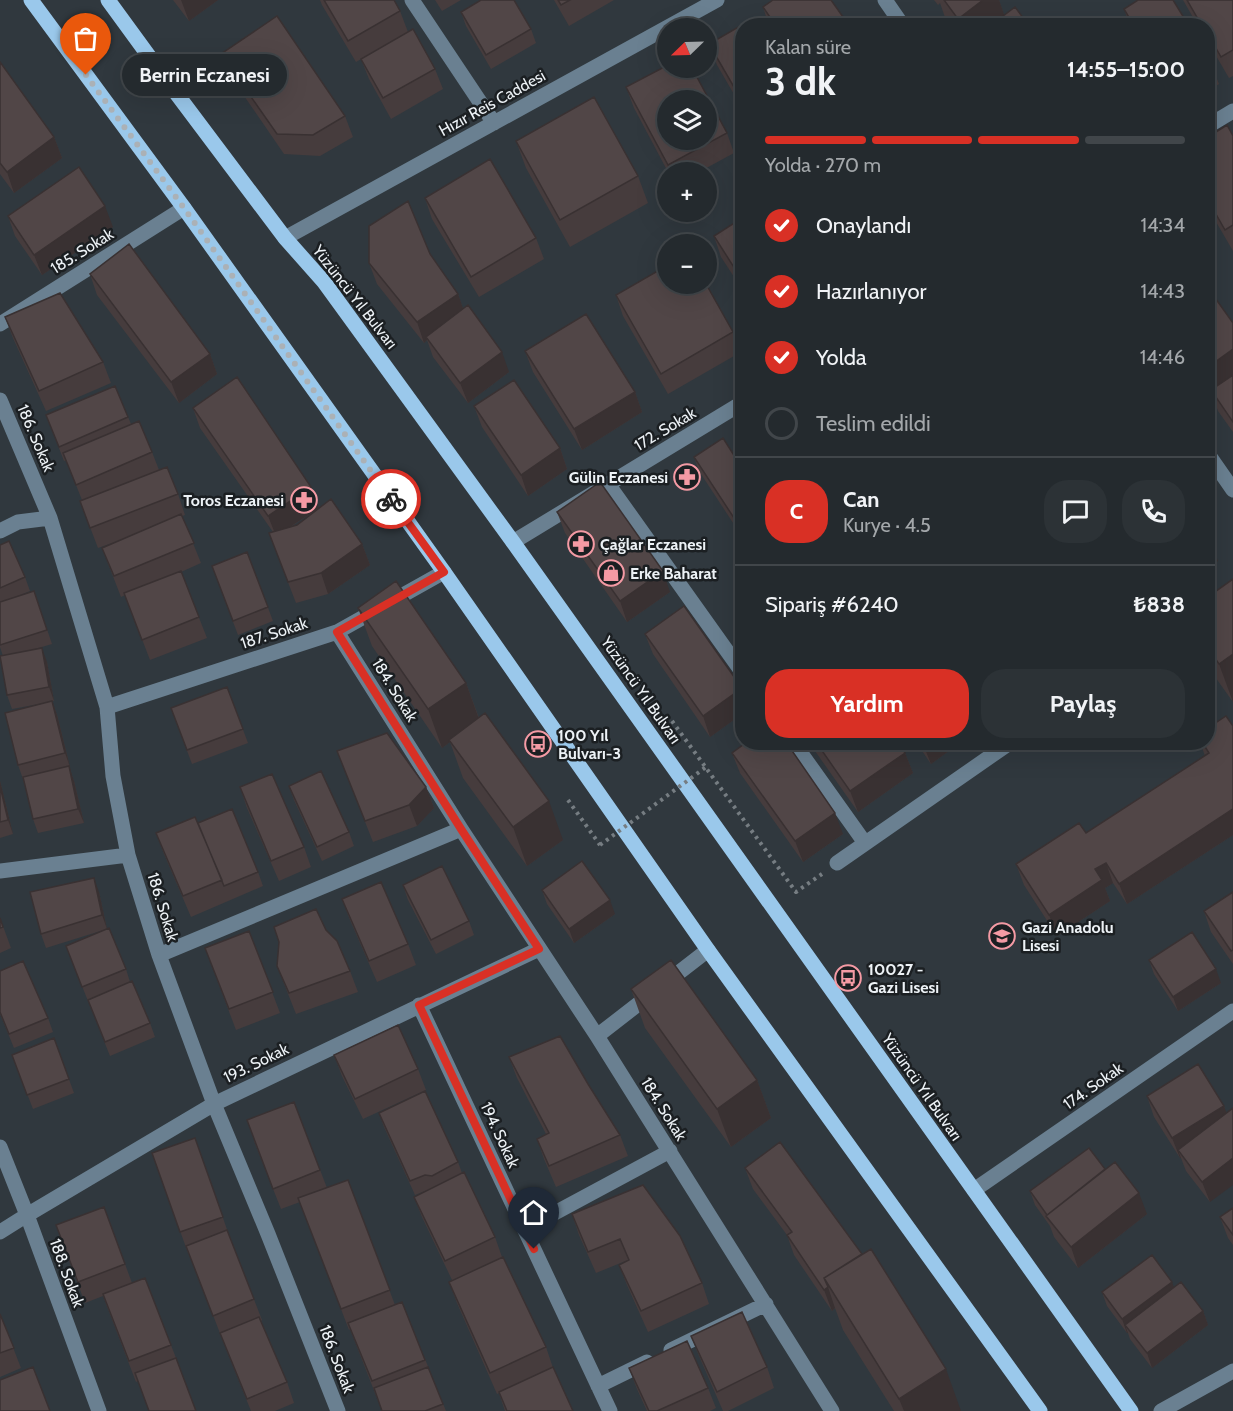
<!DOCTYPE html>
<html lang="tr">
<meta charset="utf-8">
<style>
body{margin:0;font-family:Cabin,sans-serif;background:#2c3236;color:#f1f3f6;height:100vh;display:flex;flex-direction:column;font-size:22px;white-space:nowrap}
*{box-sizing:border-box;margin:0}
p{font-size:20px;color:#a3a7aa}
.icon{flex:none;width:33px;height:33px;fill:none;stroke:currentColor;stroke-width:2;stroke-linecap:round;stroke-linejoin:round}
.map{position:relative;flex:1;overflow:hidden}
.panel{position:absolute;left:735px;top:18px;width:480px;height:732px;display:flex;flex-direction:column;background:#242a2e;border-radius:24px;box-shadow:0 6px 24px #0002,0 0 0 2px #41464a}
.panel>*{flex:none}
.needle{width:39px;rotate:247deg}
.controls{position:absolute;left:657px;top:18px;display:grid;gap:12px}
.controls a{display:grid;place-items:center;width:60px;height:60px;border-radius:50%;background:#242a2e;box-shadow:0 6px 24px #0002,0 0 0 2px #41464a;font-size:30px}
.pin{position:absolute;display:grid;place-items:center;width:51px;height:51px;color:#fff;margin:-62px -26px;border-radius:50% 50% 50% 0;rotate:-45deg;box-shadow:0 0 6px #0007}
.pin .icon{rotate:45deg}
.courier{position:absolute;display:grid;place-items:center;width:60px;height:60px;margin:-30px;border:4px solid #d93025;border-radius:50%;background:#fff;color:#222;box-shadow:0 2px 8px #0007}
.bubble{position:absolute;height:42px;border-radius:21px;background:#242a2e;box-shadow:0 6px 24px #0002,0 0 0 2px #41464a;font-size:20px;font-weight:700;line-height:42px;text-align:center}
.overview em{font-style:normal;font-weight:700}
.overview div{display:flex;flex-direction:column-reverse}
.overview{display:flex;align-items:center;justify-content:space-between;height:102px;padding:0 30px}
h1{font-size:39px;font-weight:700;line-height:45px}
.bar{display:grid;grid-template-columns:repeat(4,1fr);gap:9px 6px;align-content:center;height:72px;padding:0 30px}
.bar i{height:8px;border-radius:4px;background:#41464a}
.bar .current{background:#d93025}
.bar p{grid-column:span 4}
.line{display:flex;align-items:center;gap:15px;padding:0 30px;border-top:2px solid #41464a}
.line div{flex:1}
.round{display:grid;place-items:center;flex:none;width:63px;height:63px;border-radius:24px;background:#2c3236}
ol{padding:0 30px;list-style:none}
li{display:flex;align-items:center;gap:18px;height:66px}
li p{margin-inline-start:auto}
li .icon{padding:6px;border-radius:50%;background:#d93025;color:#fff;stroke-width:4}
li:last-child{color:#a3a7aa}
li i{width:33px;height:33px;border:3px solid #41464a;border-radius:50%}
.button{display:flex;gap:12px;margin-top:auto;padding:12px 30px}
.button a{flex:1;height:69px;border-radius:24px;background:#d93025;color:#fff;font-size:24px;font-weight:700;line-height:69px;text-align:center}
.button a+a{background:#2c3236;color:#f1f3f6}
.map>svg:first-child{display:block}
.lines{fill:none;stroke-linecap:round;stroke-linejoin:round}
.path{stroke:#767d82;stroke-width:4;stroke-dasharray:3 4.5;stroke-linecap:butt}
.minor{stroke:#6a8091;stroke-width:15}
.major{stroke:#9ac8eb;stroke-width:15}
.path-bridge{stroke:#767d82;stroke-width:4;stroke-dasharray:3 4.5;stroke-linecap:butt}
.wall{fill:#463c3d}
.shaded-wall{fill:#393132}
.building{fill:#514647;stroke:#393132;stroke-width:1.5;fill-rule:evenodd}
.done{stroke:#abb1b6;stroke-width:6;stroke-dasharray:0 10.8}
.route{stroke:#d93025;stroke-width:8}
.labels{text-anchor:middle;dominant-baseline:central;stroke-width:5;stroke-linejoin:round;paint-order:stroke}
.street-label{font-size:16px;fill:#edf2f6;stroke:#1b1f22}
.poi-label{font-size:16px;font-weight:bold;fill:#edf2f6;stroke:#1b1f22;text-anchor:start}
</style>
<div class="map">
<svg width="1233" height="1411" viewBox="0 0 1233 1411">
<rect width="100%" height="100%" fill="#30383e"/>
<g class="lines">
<path class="path" d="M672 721 796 892 822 874
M568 800 600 845"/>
<path class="minor" d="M412 0 494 123
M885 0 903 26
M1208 126 1233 111
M285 238 717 0
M0 324 184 208
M0 400 50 518 107 707 113 776 128 855 159 955 214 1104 268 1234 338 1411
M1208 454 1233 490
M608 484 742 672
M0 531 18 522 50 518
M513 542 742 403
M337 632 461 829 597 1036 832 1411
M107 707 337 632 444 572
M793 742 865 843
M837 863 1011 742
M0 871 128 855
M159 955 461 829
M419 1005 610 1411
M597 1036 708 950
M0 1147 27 1215 99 1411
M974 1190 1233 1011
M525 1229 670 1151
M0 1232 27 1215 214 1104 539 949
M671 1350 766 1304
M598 1386 647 1362
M1161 1411 1233 1371"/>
<path class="major" d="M31 0 184 208 444 572 708 950 1040 1411
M108 0 170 85 285 238 324 282 513 542 1131 1411"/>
<path class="path-bridge" d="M600 845 706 767"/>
</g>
<path class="wall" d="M173 0H218L189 21Z
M320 0H394L400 11 408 32 379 49 435 69 443 89 391 119 369 79 361 59 356 62 322 5Z
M435 0H461L442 11Z
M554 0H614L569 26Z
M934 0H999L1004 15 1029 26H948L940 3 938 5Z
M1183 0H1233V76L1229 78 1208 42V26H1198Z
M763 7 848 24 849 26H769Z
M1124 9 1189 26H1130Z
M461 12 531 29 536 43 491 69 466 26Z
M742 26V108L717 65 709 44Z
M221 54 345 116 353 137 320 156 284 154 229 74Z
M1208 57 1211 64 1219 84 1208 91Z
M0 62 54 137 62 158 14 193 0 174Z
M626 87 727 133 734 153 699 172H668L634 108Z
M1233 136V251L1208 208V137Z
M516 141 638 176 648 203 570 247 526 168Z
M425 198 536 238 544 259 479 297 432 219Z
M8 216 113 227 42 275 15 236Z
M742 218V289L721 257 714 236Z
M430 254 458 294 463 309 509 372 468 403 433 357 427 340 424 343 377 284 369 263Z
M90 274 210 354 217 374 179 403 97 295Z
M616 295 733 332 741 352 668 394 623 316Z
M1211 296 1233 323V432L1218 411 1211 391Z
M5 317 103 362 111 383 46 411 13 338Z
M525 351 635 392 642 412 582 450 533 372Z
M474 406 560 448 567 469 528 496 482 427Z
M193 408 311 487 319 508 289 528 362 544 370 565 328 594 296 603 269 533 273 532 200 428Z
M46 415 128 417 131 424 152 452 159 470 178 494 185 515 182 516 201 563 181 572 207 638 150 660 125 595 121 597 102 548 118 541 98 548 80 501 82 500 66 460 64 461Z
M723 438 739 532 699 471 694 457Z
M557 512 670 592 627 622 565 533Z
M0 545 25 577 30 591 18 596 34 591 52 644 35 649 47 662 54 701H52L57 715 70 767H69L74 781 84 823 38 833 33 819 23 779 18 765 50 702 12 709 7 695 3 656 0 647Z
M247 552 273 621 238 635 212 566Z
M1208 597 1233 702 1208 667Z
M358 608 466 683 479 718 563 840 527 866 463 778 450 742 442 748 372 646Z
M645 634 742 688V714L710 737 653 654Z
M227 687 248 743 192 764 171 708Z
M1233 726V835L1127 904 1113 883 1105 888 1110 901 1057 936 1024 885 1016 864 1086 833 1205 756 1200 742H1208Z
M812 742H898L905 753 913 773 858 812 815 751Z
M916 742H961L931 764Z
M337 751 426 787 434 808 417 826 373 842Z
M732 753 843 834 803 862 740 773Z
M0 781 13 834 0 838Z
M289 786 349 832 354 846 322 861 294 800Z
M240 787 304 847 311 867 279 881 247 808Z
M198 823 258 872 263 886 191 917 164 854 156 833Z
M403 885 469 921 474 935 436 954 408 900Z
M542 890 615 914 574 943 547 904Z
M99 892 107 929 126 969 130 982 150 1023 155 1037 110 1056 66 946 107 929 46 948 41 934Z
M1233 892V964L1211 932 1204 911Z
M342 899 408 944 416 965 377 982 350 920Z
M0 918 11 948 0 953Z
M326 930 350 971 358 992 296 1014 277 966Z
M249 931 280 1013 236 1030 205 948Z
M1149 960 1221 983 1178 1011 1154 974Z
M0 971 48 1018 53 1032 14 1048 0 1014Z
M631 989 757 1080 771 1118 731 1147 645 1028Z
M54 1038 74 1093 33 1109 12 1055Z
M334 1055 418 1069 426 1090 363 1119 342 1076Z
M509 1057 620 1135 628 1156 556 1187 544 1159 537 1139 546 1134 517 1078Z
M1147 1096 1224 1106 1226 1113 1210 1202 1186 1171 1181 1158H1180L1154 1117Z
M294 1102 327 1188 348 1180 395 1305 402 1302 446 1411H382L350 1329 349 1330 300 1202 281 1209 254 1141Z
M379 1113 458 1162 462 1173 495 1237 502 1257 546 1347 553 1368 573 1411H505L499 1393 497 1394 457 1303 449 1282 452 1280 422 1217 414 1197 430 1189 415 1195 384 1127Z
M195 1138 230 1238 262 1320 261 1321 287 1382 294 1403 275 1411H251L228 1354 189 1253H188L152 1153Z
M745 1168 961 1411H894L843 1330 835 1308 832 1311 794 1255 787 1235 753 1189Z
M1105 1169 1147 1214 1078 1268 1054 1237 1050 1226 1035 1205 1030 1191Z
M643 1185 702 1283 709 1304 648 1332 627 1285 619 1265 628 1260 596 1273 579 1235 572 1214Z
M104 1207 132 1283 145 1278 176 1358 136 1382 103 1296 85 1303 56 1225Z
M1233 1208V1245L1228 1238 1220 1217Z
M1174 1288 1203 1311 1208 1325 1152 1368 1130 1339 1128 1333H1127L1107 1306 1102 1292Z
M0 1314 21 1368 0 1377Z
M691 1336 767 1367 774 1388 728 1411H723L699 1356Z
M629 1368 708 1388 716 1408 710 1411H647L637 1389Z"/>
<path class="shaded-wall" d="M181 0H218L189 21Z
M983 0H999L1008 26H960L958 19Z
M54 137 62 158 14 193 7 172Z
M105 206 113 227 42 275 34 255Z
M1208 286 1214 305 1208 310Z
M458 294 465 314 426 337 427 340 424 343 417 322Z
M1233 349V375L1208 393V367Z
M502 352 509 372 468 403 460 383Z
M210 354 217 374 179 403 171 382Z
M635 392 642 412 582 450 574 429Z
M560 448 567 469 528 496 521 475Z
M311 487 319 508 276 536 268 516Z
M742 513V530L739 532 734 518Z
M1210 540 1218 561 1208 569V542Z
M362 544 370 565 328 594 321 573Z
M663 571 670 592 627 622 620 601Z
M42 648 47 662 54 701 49 687Z
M1233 654V702L1219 664Z
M466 683 480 722 449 740 450 742 442 748 428 709Z
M742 688V714L710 737 703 716Z
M52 701 57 715 70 767 65 753Z
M925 742H961L931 764 923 744Z
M905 753 913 773 858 812 850 791Z
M69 766 74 781 84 823 78 809Z
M0 781 1 785 13 834 8 820 0 786Z
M426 787 434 808 417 826 409 805Z
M549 801 563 840 527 866 513 827Z
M1233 809V835L1127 904 1119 884Z
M835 813 843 834 803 862 795 841Z
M1106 863 1113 883 1105 888 1110 901 1057 936 1049 915 1095 869Z
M94 878 99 892 107 929 102 915Z
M610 900 615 914 574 943 569 929Z
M1216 969 1221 983 1178 1011 1173 997Z
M757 1080 771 1118 731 1147 717 1109Z
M1224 1106 1231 1126 1178 1150 1181 1158H1180L1172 1138Z
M1233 1158V1185L1210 1202 1202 1182Z
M1139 1193 1147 1214 1078 1268 1071 1247Z
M1172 1282 1177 1296 1125 1325 1128 1333H1127L1122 1319Z
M828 1287 835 1308 832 1311 824 1290Z
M1203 1311 1208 1325 1152 1368 1147 1353Z
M946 1369 961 1411H904L899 1399Z"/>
<path class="building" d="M324 0H394L400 11 348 41Z
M481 0H514L531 29 486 55 461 12Z
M558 0H570L561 5Z
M773 0H831L848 24 846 26H776L763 7Z
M944 0H983L958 19Z
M1138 0H1173L1189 26H1134L1124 9Z
M1187 0H1233V50L1221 57 1208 34V26H1202Z
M1015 7 1029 26H990Z
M277 16 345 116 313 135 277 134 221 54Z
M1108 18 1113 26H1095Z
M747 22 749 26H742V101L709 44Z
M413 29 435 69 383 98 361 59Z
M1208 57 1211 64 1208 66Z
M0 62 54 137 7 172 0 163Z
M668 65V68H692L727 133 668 165 626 87ZM668 100H706V140H668Z
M594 97 638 176 560 220 516 141Z
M1227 125 1233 136V225L1225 230 1208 200V137Z
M490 159 536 238 471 277 425 198Z
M79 167 105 206 34 255 8 216Z
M408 201 430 254 458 294 417 322 369 263V226Z
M742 218V280L714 236Z
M129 244 210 354 171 382 90 274Z
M668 265V284H706L733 332 661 374 616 295Z
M60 293 103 362 39 391 5 317Z
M1213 295 1233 323V349L1208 367V299Z
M468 305 502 352 460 383 426 337Z
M586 314 635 392 574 429 525 351Z
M1233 375V422L1211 390Z
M237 377 311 487 268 516 193 408Z
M514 380 560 448 521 475 474 406Z
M115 386 128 417 59 447 46 415Z
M139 421 152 452 76 485 63 453Z
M723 438 742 468V513L734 518 694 457Z
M167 467 178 494 90 528 80 501Z
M600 482 663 571 620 601 557 512Z
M331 499 362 544 321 573 288 582 269 533 297 525Z
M181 514 194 543 114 576 102 548Z
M9 541 25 577 0 588V545Z
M247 552 268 607 233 621 212 566Z
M181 571 199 617 142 640 124 593Z
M1233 579V654L1219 664 1208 648V597Z
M396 581 466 683 428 709 358 608Z
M34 591 47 630 0 645V602Z
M684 606 742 688 703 716 645 634Z
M42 648 49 687 7 695 0 656Z
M227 687 243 729 187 750 171 708Z
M52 701 65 753 18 765 5 713Z
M485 713 549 801 513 827 449 740Z
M1226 716 1233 726V809L1119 884 1106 863 1095 869 1102 880 1049 915 1016 864 1079 823 1086 833 1209 753 1202 742H1208V728Z
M387 733 426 787 409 805 365 821 337 751Z
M747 742H786L835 813 795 841 732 753Z
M816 742H898L905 753 850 791Z
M69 766 78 809 33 819 23 777Z
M321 771 349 832 317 847 289 786Z
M272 774 304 847 271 861 240 787Z
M0 786 8 820 0 822Z
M232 809 258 872 224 886 198 823Z
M195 817 222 880 183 896 156 833Z
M582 861 610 900 569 929 542 890Z
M442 866 469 921 431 940 403 885Z
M94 878 102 915 41 934 30 892Z
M381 882 408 944 369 961 342 899Z
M1233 892V950L1231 951 1204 911Z
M316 909 326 930 337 941 350 971 289 993 277 966 279 942 274 927Z
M0 918 3 927 0 928Z
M109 928 126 969 82 987 66 946Z
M249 931 273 992 229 1009 205 948Z
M1192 932 1216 969 1173 997 1149 960Z
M671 960 757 1080 717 1109 631 989Z
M23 961 48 1018 9 1034 0 1012V971Z
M132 981 150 1023 105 1042 88 1000Z
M398 1025 418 1069 355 1099 334 1055Z
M560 1036 588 1084 620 1135 549 1166 537 1139 549 1133 509 1057Z
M54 1038 69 1079 27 1095 12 1055Z
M1198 1064 1224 1106 1172 1138 1147 1096Z
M425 1091 458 1162 432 1176 425 1175 410 1181 379 1113Z
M294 1102 320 1170 273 1189 247 1120Z
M1233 1108V1158L1202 1182 1178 1150Z
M195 1138 223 1217 180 1232 152 1153Z
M780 1142 862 1254 824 1278 828 1287 824 1290 787 1235 792 1232 745 1168Z
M1089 1148 1105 1169 1047 1215 1030 1191Z
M1115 1162 1139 1193 1071 1247 1046 1216Z
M464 1172 495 1237 445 1261 414 1197Z
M348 1180 390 1290 341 1309 298 1198Z
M643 1185 680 1236 702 1283 641 1311 619 1265 629 1260 620 1239 588 1252 572 1214Z
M104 1207 125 1264 78 1282 56 1225Z
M1233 1208V1235L1220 1217Z
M227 1230 254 1299 213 1316 186 1246Z
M871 1249 946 1369 899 1399 824 1278Z
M1152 1255 1172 1282 1122 1319 1102 1292Z
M503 1257 546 1347 490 1373 449 1282Z
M145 1278 171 1345 129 1361 103 1294Z
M1181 1282 1203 1311 1147 1353 1125 1325Z
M402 1302 425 1360 372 1381 348 1323Z
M742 1312 767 1367 717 1392 691 1336Z
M0 1314 14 1348 0 1353Z
M259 1317 287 1382 247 1399 220 1333Z
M687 1341 708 1388 657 1411H649L629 1368Z
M176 1358 196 1411H149L135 1373Z
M33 1367 50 1411H0V1380Z
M428 1367 443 1404 425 1411H382L374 1388Z
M553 1367 573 1411H507L499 1392Z"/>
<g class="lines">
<path class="done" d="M86 75 184 208 391 499"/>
<path class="route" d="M391 499 444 572 337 632 461 829 539 949 419 1005 534 1249"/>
</g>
<defs>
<g id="pharmacy-ring" transform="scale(1.35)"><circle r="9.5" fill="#1b1f22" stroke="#f49aa4" stroke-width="1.5"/><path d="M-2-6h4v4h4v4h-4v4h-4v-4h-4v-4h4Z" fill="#f49aa4"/></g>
<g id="shop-ring" transform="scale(1.35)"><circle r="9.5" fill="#1b1f22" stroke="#f49aa4" stroke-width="1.5"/><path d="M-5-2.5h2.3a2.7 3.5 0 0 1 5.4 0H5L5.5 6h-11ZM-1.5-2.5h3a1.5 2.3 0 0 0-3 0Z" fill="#f49aa4"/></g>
<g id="bus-ring" transform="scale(1.35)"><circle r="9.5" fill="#1b1f22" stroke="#f49aa4" stroke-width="1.5"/><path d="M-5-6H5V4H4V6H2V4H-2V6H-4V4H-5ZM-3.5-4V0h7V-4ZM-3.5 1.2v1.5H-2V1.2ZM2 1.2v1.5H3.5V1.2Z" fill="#f49aa4"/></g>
<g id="school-ring" transform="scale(1.35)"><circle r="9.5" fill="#1b1f22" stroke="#f49aa4" stroke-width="1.5"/><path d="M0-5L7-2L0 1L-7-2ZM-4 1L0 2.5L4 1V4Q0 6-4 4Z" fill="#f49aa4"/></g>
</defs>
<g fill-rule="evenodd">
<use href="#pharmacy-ring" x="687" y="477"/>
<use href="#pharmacy-ring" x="304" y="500"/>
<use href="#pharmacy-ring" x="581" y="544"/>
<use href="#shop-ring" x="611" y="573"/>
<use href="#bus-ring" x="538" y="744"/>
<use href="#school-ring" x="1002" y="936"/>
<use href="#bus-ring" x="848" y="978"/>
</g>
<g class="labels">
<g class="street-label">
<text transform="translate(492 103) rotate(-29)">Hızır Reis Caddesi</text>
<text transform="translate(82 251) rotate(-32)">185. Sokak</text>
<text transform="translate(355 297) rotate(52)">Yüzüncü Yıl Bulvarı</text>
<text transform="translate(665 429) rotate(-31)">172. Sokak</text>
<text transform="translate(36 438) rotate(67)">186. Sokak</text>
<text transform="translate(274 633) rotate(-18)">187. Sokak</text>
<text transform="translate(395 690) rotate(58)">184. Sokak</text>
<text transform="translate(641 690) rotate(55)">Yüzüncü Yıl Bulvarı</text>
<text transform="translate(163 907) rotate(73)">186. Sokak</text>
<text transform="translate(256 1063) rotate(-26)">193. Sokak</text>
<text transform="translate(1093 1086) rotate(-35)">174. Sokak</text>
<text transform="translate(922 1087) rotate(55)">Yüzüncü Yıl Bulvarı</text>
<text transform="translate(664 1109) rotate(58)">184. Sokak</text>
<text transform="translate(500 1135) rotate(65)">194. Sokak</text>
<text transform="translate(67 1273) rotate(70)">188. Sokak</text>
<text transform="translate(337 1359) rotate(69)">186. Sokak</text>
</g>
<g class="poi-label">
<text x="668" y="477" text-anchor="end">Gülin Eczanesi</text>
<text x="284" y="500" text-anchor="end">Toros Eczanesi</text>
<text x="600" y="544">Çağlar Eczanesi</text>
<text x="630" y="573">Erke Baharat</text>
<text x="558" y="735">100 Yıl<tspan x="558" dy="18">Bulvarı-3</tspan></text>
<text x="1022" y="927">Gazi Anadolu<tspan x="1022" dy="18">Lisesi</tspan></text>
<text x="868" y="969">10027 -<tspan x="868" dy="18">Gazi Lisesi</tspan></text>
</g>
</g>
</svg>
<div class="controls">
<a><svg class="needle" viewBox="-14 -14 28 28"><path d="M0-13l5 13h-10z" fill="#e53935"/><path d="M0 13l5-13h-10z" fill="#a3a7aa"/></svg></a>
<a><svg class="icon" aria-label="layers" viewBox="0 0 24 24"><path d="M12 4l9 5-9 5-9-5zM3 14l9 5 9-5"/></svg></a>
<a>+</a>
<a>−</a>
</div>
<div class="pin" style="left:86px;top:75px;background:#ea580c"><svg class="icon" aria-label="bag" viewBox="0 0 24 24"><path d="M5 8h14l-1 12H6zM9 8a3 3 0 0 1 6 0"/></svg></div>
<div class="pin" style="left:534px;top:1249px;background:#1f2937"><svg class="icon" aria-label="home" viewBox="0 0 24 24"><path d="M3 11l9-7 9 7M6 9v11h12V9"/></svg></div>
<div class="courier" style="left:391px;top:499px"><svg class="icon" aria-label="bike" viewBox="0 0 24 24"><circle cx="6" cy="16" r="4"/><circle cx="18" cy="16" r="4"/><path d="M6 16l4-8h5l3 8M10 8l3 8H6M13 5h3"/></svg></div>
<div class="bubble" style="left:122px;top:54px;width:165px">Berrin Eczanesi</div>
<section class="panel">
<div class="overview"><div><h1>3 dk</h1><p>Kalan süre</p></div><em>14:55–15:00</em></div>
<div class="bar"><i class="current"></i><i class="current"></i><i class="current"></i><i></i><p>Yolda · 270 m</p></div>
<ol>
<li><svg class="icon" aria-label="check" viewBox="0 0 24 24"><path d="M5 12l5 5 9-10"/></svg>Onaylandı<p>14:34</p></li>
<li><svg class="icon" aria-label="check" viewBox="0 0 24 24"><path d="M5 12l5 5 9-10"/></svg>Hazırlanıyor<p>14:43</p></li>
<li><svg class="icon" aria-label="check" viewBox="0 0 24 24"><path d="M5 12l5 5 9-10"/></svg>Yolda<p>14:46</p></li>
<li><i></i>Teslim edildi</li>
</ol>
<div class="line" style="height:108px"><b class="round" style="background:#d93025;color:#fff">C</b><div><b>Can</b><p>Kurye · 4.5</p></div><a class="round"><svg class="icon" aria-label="chat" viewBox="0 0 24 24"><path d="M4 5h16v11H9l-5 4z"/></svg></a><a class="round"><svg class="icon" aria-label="phone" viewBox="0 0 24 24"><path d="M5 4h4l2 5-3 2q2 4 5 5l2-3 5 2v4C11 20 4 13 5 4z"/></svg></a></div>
<div class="line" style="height:78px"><div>Sipariş #6240</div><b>₺838</b></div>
<div class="button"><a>Yardım</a><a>Paylaş</a></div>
</section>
</div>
